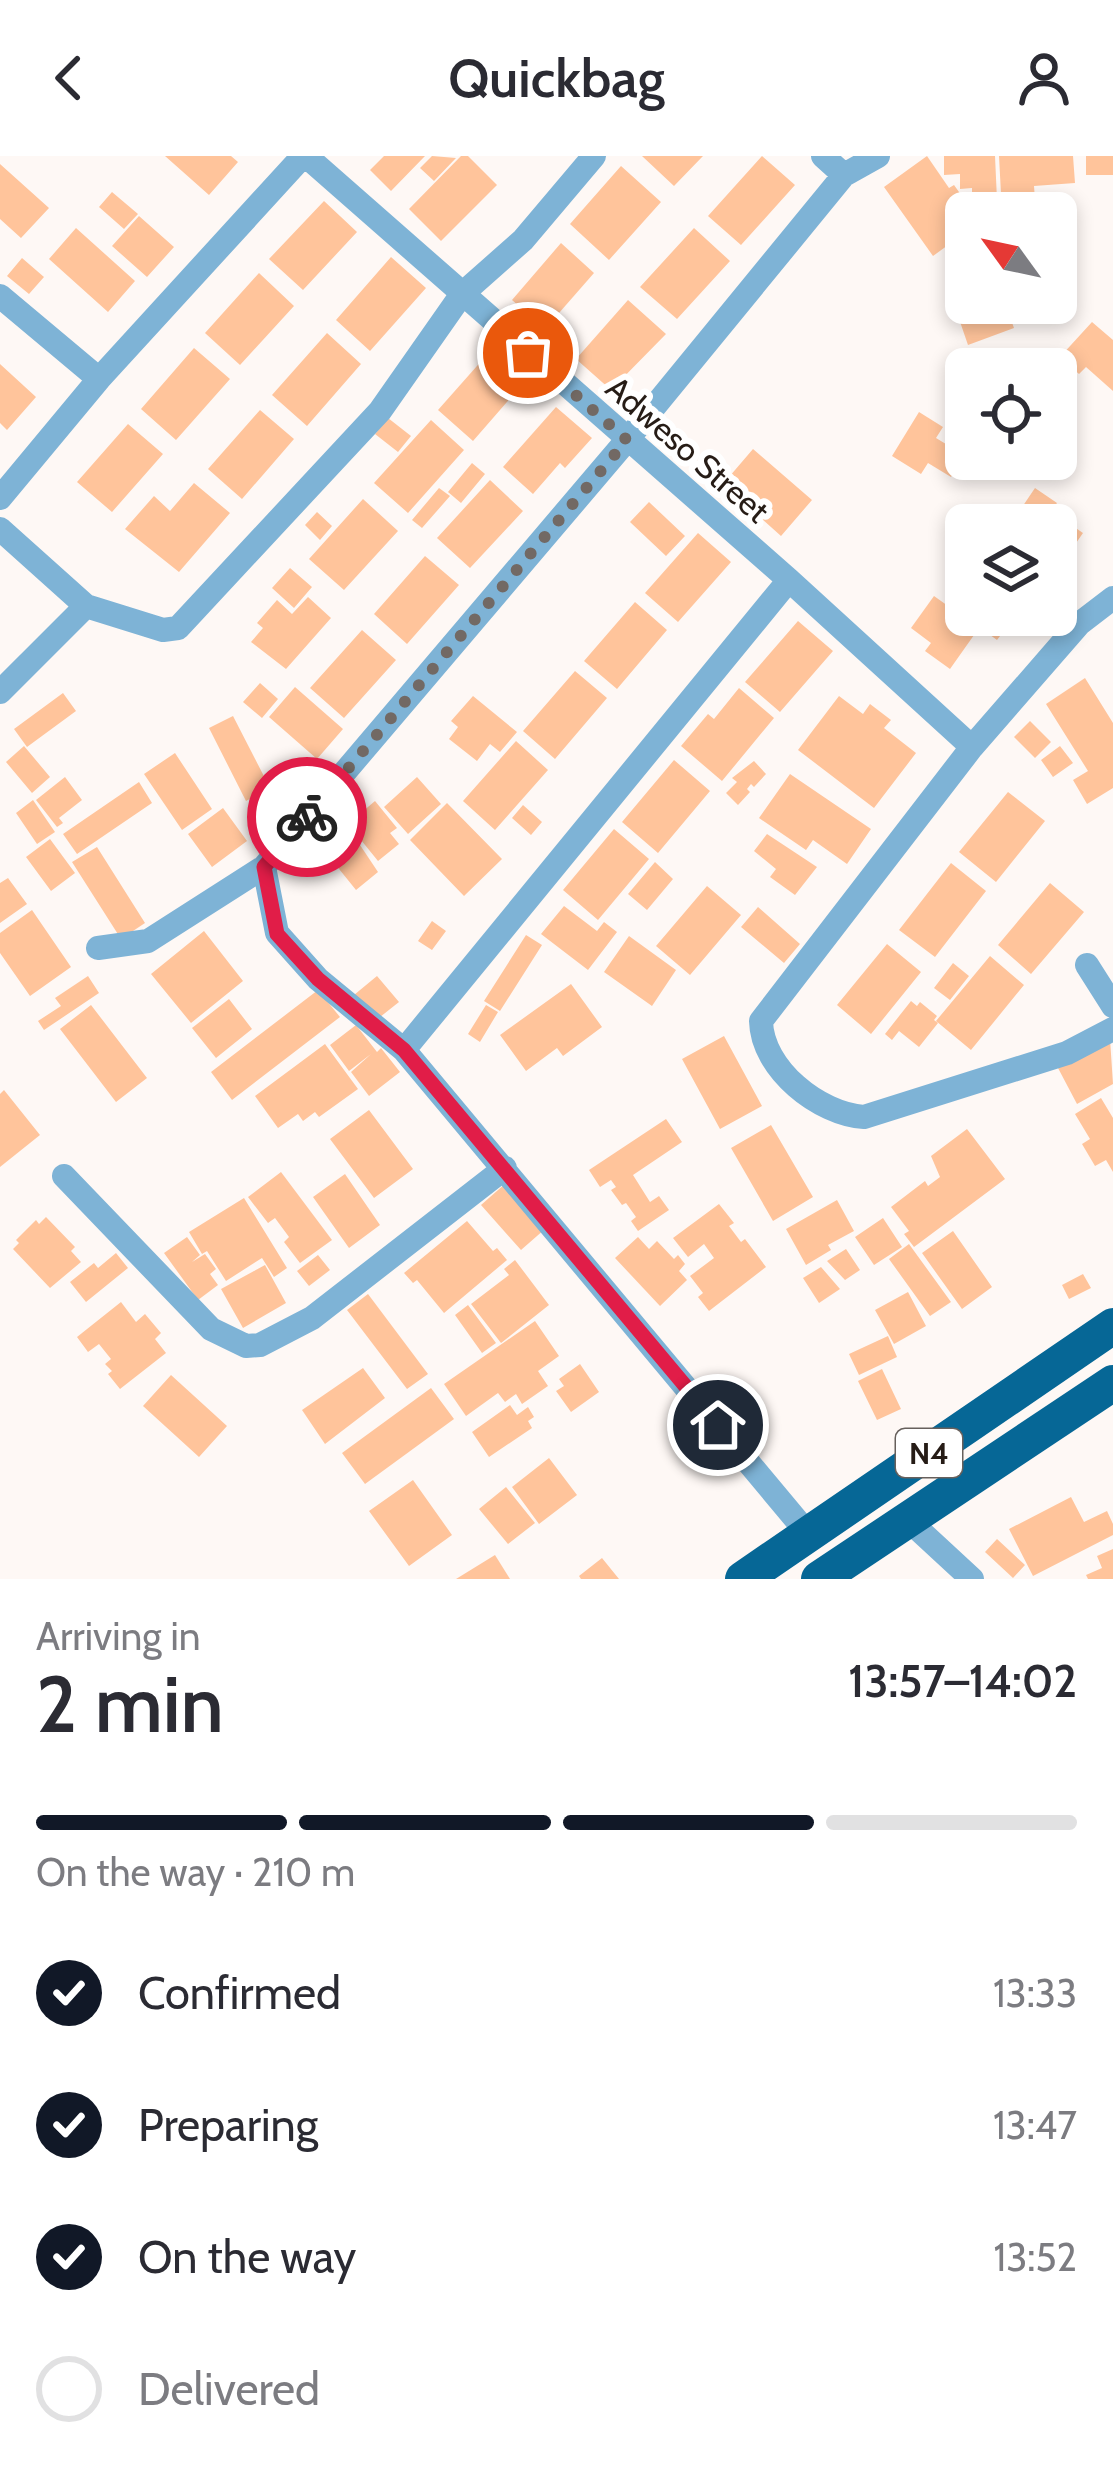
<!DOCTYPE html>
<meta charset="utf-8">
<style>
body{margin:0;font-family:Cabin,sans-serif;background:#f2f2f3;color:#2b2b33;height:100vh;display:flex;flex-direction:column;font-size:45px;white-space:nowrap}
*{box-sizing:border-box;margin:0}
p{font-size:39px;color:#7c7c81}
.icon{flex:none;width:66px;height:66px;fill:none;stroke:currentColor;stroke-width:2;stroke-linecap:round;stroke-linejoin:round}
.map{position:relative;height:1423px;overflow:hidden}
.side{display:flex;flex-direction:column;background:#fff;flex:1}
.side>*{flex:none}
.needle{width:78px;rotate:303deg}
.buttons{position:absolute;left:945px;top:36px;display:grid;gap:24px}
.buttons a{display:grid;place-items:center;width:132px;height:132px;border-radius:18px;background:#fff;box-shadow:0 6px 18px #0003;font-size:60px}
.pin{position:absolute;display:grid;place-items:center;width:102px;height:102px;color:#fff;margin:-51px;border:6px solid #fff;border-radius:50%;box-shadow:0 3px 12px #0007}
.courier{position:absolute;display:grid;place-items:center;width:120px;height:120px;margin:-60px;border:9px solid #e11d48;border-radius:50%;background:#fff;color:#222;box-shadow:0 3px 15px #0007}
.head em{font-style:normal;font-weight:600}
.head div{display:flex;flex-direction:column-reverse}
.head{display:flex;align-items:center;justify-content:space-between;height:204px;padding:0 36px}
h1{font-size:78px;font-weight:600;line-height:90px}
.bar{display:grid;grid-template-columns:repeat(4,1fr);gap:18px 12px;align-content:center;height:144px;padding:0 36px}
.bar i{height:15px;border-radius:9px;background:#e1e1e2}
.bar .on{background:#111827}
.bar p{grid-column:span 4}
ol{padding:0 36px;list-style:none}
li{display:flex;align-items:center;gap:36px;height:132px}
li p{margin-inline-start:auto}
li .icon{padding:12px;border-radius:50%;background:#111827;color:#fff;stroke-width:4}
li:last-child{color:#7c7c81}
li i{width:66px;height:66px;border:6px solid #e1e1e2;border-radius:50%}
header{display:flex;justify-content:space-between;align-items:center;height:156px;padding:0 36px;background:#fff;font-size:54px;font-weight:600}
.map>svg:first-child{display:block}
.building{fill:#ffc49b}
.lines{fill:none;stroke-linecap:round;stroke-linejoin:round}
.minor{stroke:#7eb3d6;stroke-width:24}
.trunk{stroke:#066796;stroke-width:36}
.done{stroke:#726964;stroke-width:12;stroke-dasharray:0 21.6}
.route{stroke:#e11d48;stroke-width:15}
.labels{text-anchor:middle;dominant-baseline:central;stroke-width:12;stroke-linejoin:round;paint-order:stroke}
.shield{fill:#fff;stroke:#67605c;stroke-width:3}
.shield-label{font-size:30px;font-weight:bold;fill:#261c16}
.street-label{font-size:33px;fill:#261c16;stroke:#fff}
</style>
<header><svg class="icon" aria-label="back" viewBox="0 0 24 24"><path d="M15 5l-7 7 7 7"/></svg>Quickbag<svg class="icon" aria-label="person" viewBox="0 0 24 24"><circle cx="12" cy="8" r="4"/><path d="M4 21q1-7 8-7t8 7"/></svg></header>
<div class="map">
<svg width="1113" height="1423" viewBox="0 0 1113 1423">
<rect width="100%" height="100%" fill="#fef8f5"/>
<path class="building" d="M165 0H231L238 6 209 39Z
M384 0H425L391 35 370 14Z
M432 0 456 2 434 25 420 12Z
M461 0H468L497 29 441 85 409 53Z
M642 0H703L674 30Z
M762 0 795 29 741 89 708 60Z
M927 0 949 32 954 29 974 57H966V76L933 100 884 31Z
M944 0H995L997 44 972 45V32L960 33V18L944 19Z
M999 0H1073L1075 27 1034 30 1036 57H1002Z
M1086 0H1113V19H1086Z
M0 8 49 52 21 82 0 63Z
M621 10 661 46 609 104 570 68Z
M112 36 138 58 124 73 99 51Z
M324 45 357 76 303 134 269 103Z
M1073 59 1075 89 1056 91V60Z
M139 60 174 91 147 121 112 90Z
M76 72 135 125 108 156 49 103Z
M694 72 730 105 677 163 640 131Z
M561 87 594 117 545 173 512 144Z
M391 101 426 132 370 195 336 164Z
M22 102 44 121 29 138 7 120Z
M259 117 294 150 240 209 205 177Z
M628 144 666 178 611 234 576 203Z
M983 147H1005L1014 172 968 189 957 157Z
M1092 166 1113 184V235L1086 211 1079 218 1060 201Z
M327 177 361 208 307 270 272 239Z
M194 192 230 223 176 284 141 253Z
M492 193 527 223 473 285 438 254Z
M0 208 36 241 7 274 0 267Z
M556 251 592 282 565 312 560 307 533 338 503 311Z
M260 254 294 283 242 343 208 313Z
M919 256 943 271 936 282 964 299 951 321 928 307 921 318 892 300Z
M388 262 411 280 398 296 375 278Z
M431 264 464 294 408 357 374 327Z
M128 268 163 298 112 356 77 326Z
M753 293 812 344 781 380 723 328Z
M472 307 485 318 461 347 448 336Z
M490 324 523 355 470 412 437 382Z
M194 327 230 357 179 416 125 373 154 340 170 355Z
M439 332 450 340 422 372 412 364Z
M1035 332 1057 347 1051 355 1083 377 1056 416V369H1010Z
M363 343 398 375 344 434 309 403Z
M649 346 685 380 666 400 630 366Z
M317 356 332 370 320 384 305 369Z
M698 377 731 406 678 466 645 437Z
M425 400 459 429 407 488 374 458Z
M290 412 312 431 294 452 272 432Z
M934 440 979 472 950 513 925 495 931 487 911 472Z
M308 441 331 462 286 513 251 486 263 472 257 467 277 444 292 458Z
M635 446 667 474 617 533 584 505Z
M992 459H1016L997 484 982 473Z
M798 465 833 495 780 556 745 526Z
M362 474 396 504 344 562 310 532Z
M575 515 607 542 555 603 523 575Z
M1085 522 1113 567V632L1087 648 1073 624 1088 615 1046 548Z
M260 527 278 543 262 562 243 546Z
M295 531 343 573 317 603 269 561Z
M739 532 774 562 722 625 681 590 708 558 714 563Z
M63 537 76 555 27 591 14 573Z
M473 540 517 576 500 596 490 588 477 605 449 583 458 571 451 565Z
M839 540 863 558 870 548 891 564 884 572 916 597 874 652 798 594Z
M233 560 270 632 246 645 209 572Z
M1030 565 1051 586 1035 602 1014 581Z
M516 585 548 614 495 674 463 645Z
M24 590 50 621 32 637 6 606Z
M1060 590 1073 607 1053 621 1041 604Z
M175 597 212 653 182 674 144 618Z
M674 604 710 635 658 697 622 666Z
M754 605 766 618 754 631 751 628 747 633 750 636 738 649 726 637 737 626 732 622Z
M790 618 871 673 847 708 813 684 806 694 759 662Z
M65 621 82 644 59 662 63 667 57 671 36 644Z
M417 621 441 648 408 678 384 651Z
M139 626 152 647 77 698 63 678Z
M1008 636 1045 665 996 726 959 696Z
M33 644 55 676 37 688 16 657Z
M375 645 397 672 390 677 399 688 378 705 348 668Z
M447 647 502 703 464 740 410 684Z
M523 649 542 666 531 679 512 662Z
M223 652 247 685 212 711 188 678Z
M614 673 649 703 598 764 563 734Z
M767 678 817 711 795 739 770 721 776 713 754 695Z
M50 683 75 717 51 735 26 701Z
M356 683 378 716 356 734 331 703Z
M97 691 145 767 121 783 72 706Z
M655 706 673 723 647 754 628 738Z
M951 707 986 735 935 801 899 774Z
M8 722 27 748 0 767V727Z
M1050 727 1084 756 1031 818 998 789Z
M707 730 741 759 690 819 656 790Z
M564 750 597 775 604 766 617 776 588 814 541 778Z
M758 751 800 788 784 807 741 771Z
M32 754 71 811 30 840 0 797V777Z
M432 765 446 775 432 794 418 785Z
M204 775 243 825 191 867 151 818Z
M526 779 542 789 500 855 484 845Z
M629 780 676 814 652 850 604 816Z
M887 788 921 816 871 878 837 849Z
M990 800 1024 829 971 894 936 865Z
M953 807 969 820 950 844 934 832Z
M88 820 99 837 44 874 38 865 61 850 55 842Z
M377 820 399 846 375 865 354 839Z
M571 828 602 871 563 900 557 892 526 915 500 879Z
M318 834 340 861 232 944 211 916Z
M229 843 252 873 216 902 192 872Z
M911 845 917 850 920 846 937 860 934 864 938 867 919 891 899 875 892 884 885 878Z
M91 849 147 922 116 946 60 873Z
M486 849 498 856 480 886 468 878Z
M356 869 377 896 381 892 400 916 369 940 351 916 371 898 349 915 330 889Z
M724 880 762 950 720 973 682 903Z
M1110 883 1113 928 1077 948 1058 912Z
M325 888 358 933 319 961 315 956 303 965 298 958 278 972 255 940Z
M4 934 40 979 0 1011V938Z
M1101 942 1113 962V1016L1106 1004 1095 1010 1082 988 1090 983 1075 958Z
M369 954 413 1013 374 1042 330 983Z
M666 963 682 986 633 1019 650 1046 659 1040 669 1054 638 1075 631 1065 636 1061 626 1047 622 1049 611 1034 616 1031 611 1024 600 1031 589 1014Z
M771 969 813 1041 773 1065 731 992Z
M967 973 1005 1023 914 1091 904 1078 909 1075 891 1051 925 1025 928 1030 940 1021 931 1000Z
M281 1016 332 1084 300 1107 284 1086 289 1081 275 1062 268 1067 248 1041Z
M345 1018 380 1069 349 1092 313 1041Z
M506 1027 545 1073 521 1094 481 1049Z
M244 1042 287 1112 274 1121 262 1102 226 1125 207 1095 202 1098 189 1076Z
M837 1044 854 1075 828 1089 831 1094 806 1109 786 1073Z
M719 1048 734 1067 729 1070 741 1086 745 1083 766 1111 709 1155 698 1141 703 1137 690 1120 714 1102 704 1088 688 1101 673 1082Z
M46 1061 75 1091 71 1095 81 1106 50 1132 13 1093 19 1087 16 1084 36 1064 39 1068Z
M883 1062 902 1091 874 1109 855 1081Z
M467 1065 493 1095 497 1092 507 1104 444 1157 417 1124 413 1127 404 1117Z
M953 1075 992 1131 962 1153 922 1097Z
M187 1081 200 1099 192 1106 205 1098 216 1113 210 1118 218 1129 198 1144 164 1097Z
M638 1081 649 1093 657 1085 674 1103 678 1099 685 1108 679 1115 687 1124 660 1150 615 1102Z
M909 1088 951 1146 930 1160 889 1103Z
M846 1093 860 1114 845 1124 827 1105Z
M116 1097 128 1112 86 1146 70 1126 94 1107 98 1112Z
M318 1099 330 1114 309 1130 297 1115Z
M515 1104 549 1149 501 1187 471 1148 509 1119 504 1113Z
M265 1109 286 1147 243 1172 221 1133Z
M821 1111 840 1133 819 1147 803 1122Z
M1083 1118 1091 1132 1069 1143 1062 1129Z
M908 1136 926 1170 894 1188 875 1154Z
M368 1138 428 1218 407 1233 347 1154Z
M121 1146 136 1166 145 1158 161 1177 155 1183 166 1197 120 1233 108 1218 112 1215 105 1208 111 1203 99 1188 88 1196 77 1181Z
M468 1149 496 1187 482 1197 455 1159Z
M535 1165 559 1200 538 1215 548 1230 522 1248 516 1238 505 1246 498 1237 466 1260 444 1228Z
M888 1180 897 1201 859 1219 849 1198Z
M580 1208 599 1236 571 1256 556 1235 564 1230 559 1223Z
M363 1212 385 1242 325 1288 302 1254Z
M882 1213 901 1253 877 1264 858 1225Z
M171 1219 227 1270 199 1301 143 1250Z
M431 1232 454 1263 365 1328 342 1297Z
M510 1249 517 1259 528 1251 534 1261 528 1265 532 1272 489 1301 472 1276Z
M549 1302 577 1339 539 1368 512 1331Z
M413 1324 452 1379 409 1410 369 1355Z
M506 1331 535 1367 508 1388 479 1353Z
M1071 1341 1084 1366 1107 1355 1113 1368V1379L1033 1420 1009 1373Z
M997 1383 1025 1409 1013 1422 985 1396Z
M1113 1393V1423H1088L1086 1419 1102 1412 1097 1400Z
M495 1399 510 1423H456Z
M602 1402 619 1423H581L579 1420Z"/>
<g class="lines">
<path class="minor" d="M306 0 789 424 972 591
M823 0 844 19 878 0
M0 140 99 223
M0 342 99 223 303 0
M0 373 86 450 163 474 178 472 380 255 462 138 523 84 594 0
M789 424 404 894 318 823 277 777 264 711 627 284 844 19
M1113 442 1079 468 972 591 761 865C762 913 819 958 864 961L1067 897 1113 873
M0 536 86 450
M98 792 148 785 264 711
M1087 809 1113 850
M404 894 809 1379
M64 1020 211 1173 246 1190 260 1189 312 1162 505 1012
M907 1363 972 1423"/>
<path class="trunk" d="M743 1423 1113 1170
M819 1423 1113 1227"/>
</g>
<g class="lines">
<path class="done" d="M307 661 627 284 528 197"/>
<path class="route" d="M307 661 264 711 277 778 318 823 404 894 718 1269"/>
</g>
<g class="labels">
<rect class="shield" x="896" y="1273" width="66" height="48" rx="9"/>
<g class="shield-label">
<text x="929" y="1297">N4</text>
</g>
<g class="street-label">
<text transform="translate(688 293) rotate(41)">Adweso Street</text>
</g>
</g>
</svg>
<div class="buttons">
<a><svg class="needle" viewBox="-14 -14 28 28"><path d="M0-13l5 13h-10z" fill="#e53935"/><path d="M0 13l5-13h-10z" fill="#7c7c81"/></svg></a>
<a><svg class="icon" aria-label="locate" viewBox="0 0 24 24"><circle cx="12" cy="12" r="6"/><path d="M12 2v4M12 18v4M2 12h4M18 12h4"/></svg></a>
<a><svg class="icon" aria-label="layers" viewBox="0 0 24 24"><path d="M12 4l9 5-9 5-9-5zM3 14l9 5 9-5"/></svg></a>
</div>
<div class="pin" style="left:528px;top:197px;background:#ea580c"><svg class="icon" aria-label="bag" viewBox="0 0 24 24"><path d="M5 8h14l-1 12H6zM9 8a3 3 0 0 1 6 0"/></svg></div>
<div class="pin" style="left:718px;top:1269px;background:#1f2937"><svg class="icon" aria-label="home" viewBox="0 0 24 24"><path d="M3 11l9-7 9 7M6 9v11h12V9"/></svg></div>
<div class="courier" style="left:307px;top:661px"><svg class="icon" aria-label="bike" viewBox="0 0 24 24"><circle cx="6" cy="16" r="4"/><circle cx="18" cy="16" r="4"/><path d="M6 16l4-8h5l3 8M10 8l3 8H6M13 5h3"/></svg></div>
</div>
<section class="side">
<div class="head"><div><h1>2 min</h1><p>Arriving in</p></div><em>13:57–14:02</em></div>
<div class="bar"><i class="on"></i><i class="on"></i><i class="on"></i><i></i><p>On the way · 210 m</p></div>
<ol>
<li><svg class="icon" aria-label="check" viewBox="0 0 24 24"><path d="M5 12l5 5 9-10"/></svg>Confirmed<p>13:33</p></li>
<li><svg class="icon" aria-label="check" viewBox="0 0 24 24"><path d="M5 12l5 5 9-10"/></svg>Preparing<p>13:47</p></li>
<li><svg class="icon" aria-label="check" viewBox="0 0 24 24"><path d="M5 12l5 5 9-10"/></svg>On the way<p>13:52</p></li>
<li><i></i>Delivered</li>
</ol>
</section>
